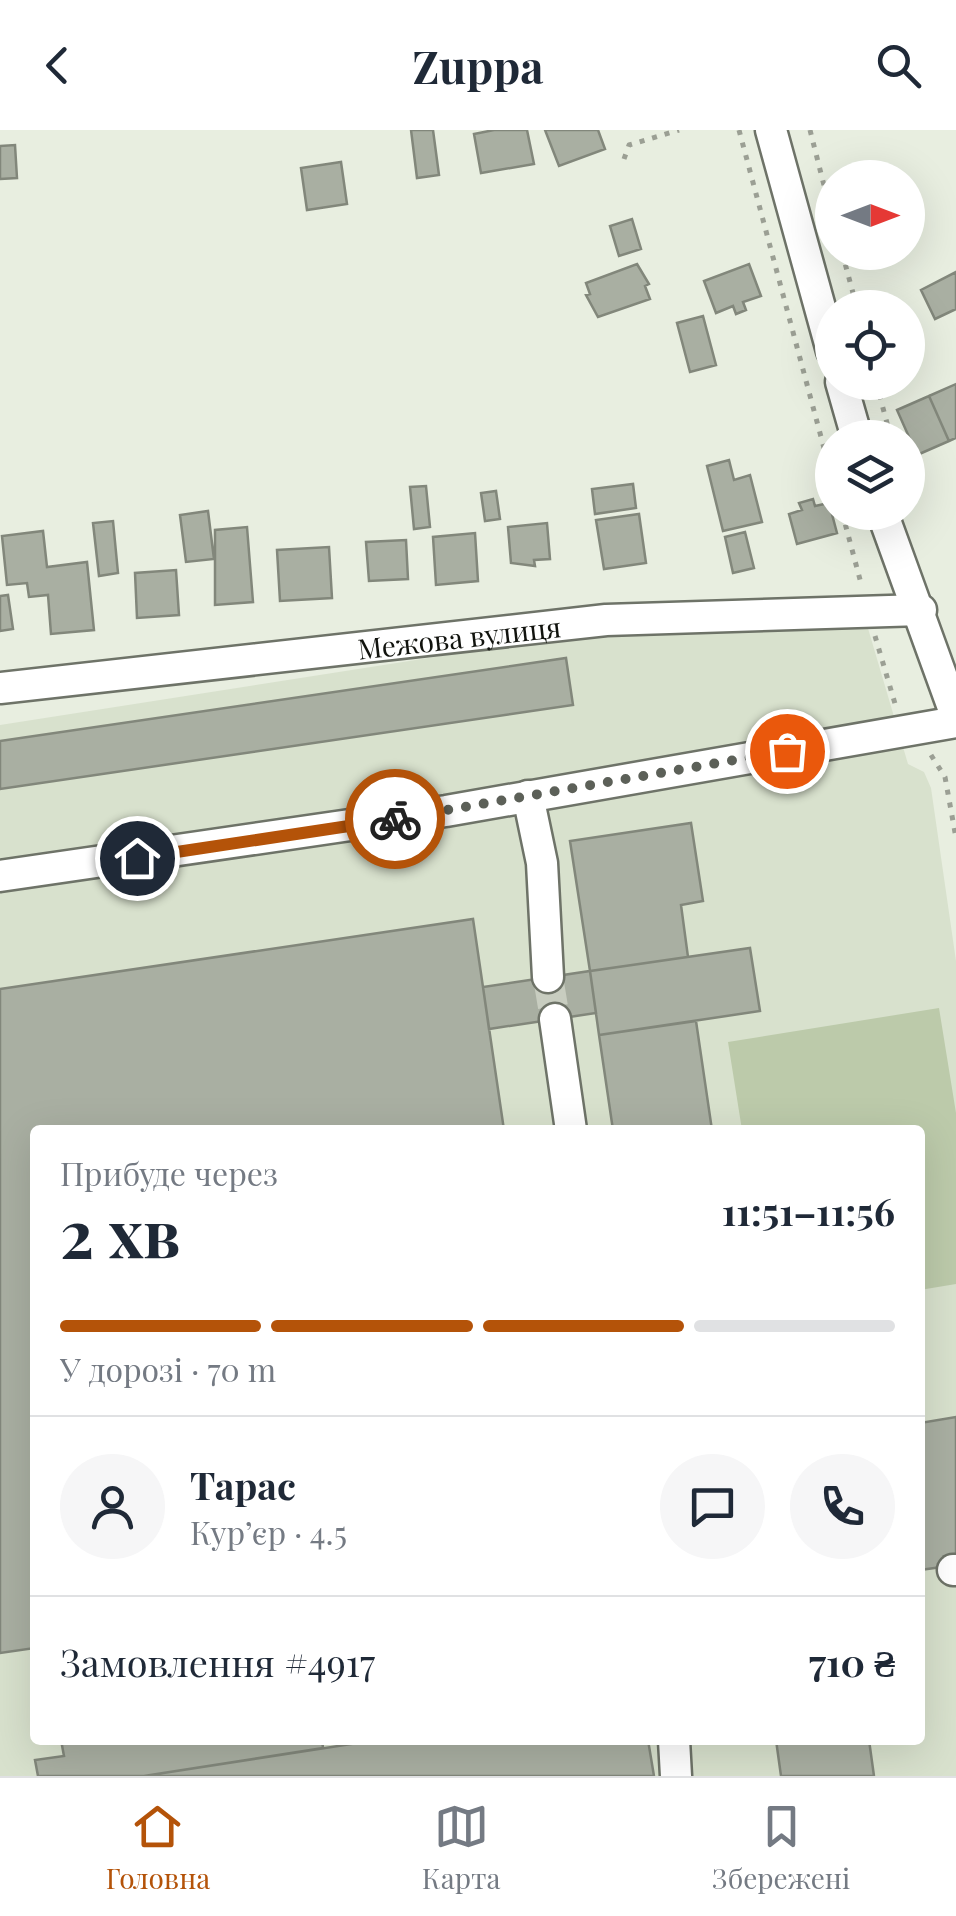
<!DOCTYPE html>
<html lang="uk">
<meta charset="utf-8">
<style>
body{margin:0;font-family:"Playfair Display",serif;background:#f6f6f7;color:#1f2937;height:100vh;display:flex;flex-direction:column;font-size:38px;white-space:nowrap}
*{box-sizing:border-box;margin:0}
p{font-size:32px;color:#747a83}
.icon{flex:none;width:55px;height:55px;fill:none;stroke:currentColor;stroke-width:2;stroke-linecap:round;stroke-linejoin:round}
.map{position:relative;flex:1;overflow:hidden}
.panel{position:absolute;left:30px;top:995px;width:895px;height:620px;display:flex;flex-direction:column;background:#fff;border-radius:10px;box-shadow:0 10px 40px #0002}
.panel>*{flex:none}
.needle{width:65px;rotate:90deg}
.buttons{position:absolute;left:815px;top:30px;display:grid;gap:20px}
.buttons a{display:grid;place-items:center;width:110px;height:110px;border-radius:50%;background:#fff;box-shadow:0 10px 40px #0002;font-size:50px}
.pin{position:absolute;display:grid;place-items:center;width:85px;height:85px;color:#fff;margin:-42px;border:5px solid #fff;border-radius:50%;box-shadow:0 2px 10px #0007}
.courier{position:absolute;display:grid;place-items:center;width:100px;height:100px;margin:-50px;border:8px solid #b45309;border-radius:50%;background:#fff;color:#222;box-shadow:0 2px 12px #0007}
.head em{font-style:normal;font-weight:700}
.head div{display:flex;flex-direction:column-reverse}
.head{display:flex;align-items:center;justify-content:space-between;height:170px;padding:0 30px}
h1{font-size:65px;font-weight:700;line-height:75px}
.bar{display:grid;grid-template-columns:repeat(4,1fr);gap:15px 10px;align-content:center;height:120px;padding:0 30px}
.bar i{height:12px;border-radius:8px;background:#e0e1e3}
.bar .selected{background:#b45309}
.bar p{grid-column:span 4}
.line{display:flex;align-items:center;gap:25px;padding:0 30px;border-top:2px solid #e0e1e3}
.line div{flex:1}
.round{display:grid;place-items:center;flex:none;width:105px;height:105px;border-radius:52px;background:#f6f6f7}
header{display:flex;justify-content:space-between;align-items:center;height:130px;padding:0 30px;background:#fff;font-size:45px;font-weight:700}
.menu{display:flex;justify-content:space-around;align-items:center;height:140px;border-top:2px solid #e0e1e3;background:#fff;font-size:28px;color:#747a83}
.menu a{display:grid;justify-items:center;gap:5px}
.menu .selected{color:#b45309}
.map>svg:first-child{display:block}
.built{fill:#d8e1cd;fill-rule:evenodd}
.green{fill:#bccaaa}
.building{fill:#a9afa2;stroke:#82877b;stroke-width:2.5}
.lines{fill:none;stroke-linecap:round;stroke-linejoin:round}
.minor-tunnel{stroke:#c8cdc0;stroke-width:30;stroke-dasharray:30 15;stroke-linecap:butt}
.minor-casing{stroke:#6e7368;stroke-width:35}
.path{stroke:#9b9f94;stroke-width:5;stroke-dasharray:5 8;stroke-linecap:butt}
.minor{stroke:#fff;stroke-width:30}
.done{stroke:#5c6058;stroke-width:10;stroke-dasharray:0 18}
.route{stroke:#b45309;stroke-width:12}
.labels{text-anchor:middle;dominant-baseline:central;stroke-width:8;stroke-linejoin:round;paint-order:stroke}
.street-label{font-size:28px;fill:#11130e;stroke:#fff}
</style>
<header><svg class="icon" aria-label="back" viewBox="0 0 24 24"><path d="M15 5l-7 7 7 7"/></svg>Zuppa<svg class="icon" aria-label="search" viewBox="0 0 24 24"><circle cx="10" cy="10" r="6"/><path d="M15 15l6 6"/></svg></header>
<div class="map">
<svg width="956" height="1646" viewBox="0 0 956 1646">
<rect width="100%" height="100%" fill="#e8eee0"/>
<path class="built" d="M867 495 908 634 924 642 931 658 956 831V1646H0V595L620 498ZM35 1000H920V1610H35Z"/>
<path class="green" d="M939 878 956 983V1154L920 1160V1000H742L728 912Z"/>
<path class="building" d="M411 0H433L439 45 417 48Z
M494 0H527L534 34 481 43 474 4Z
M545 0H598L605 19 559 36Z
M15 15 17 48 0 49V16Z
M341 32 347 74 307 80 301 38Z
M632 89 641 119 619 126 610 96Z
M637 134 649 154 645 156 650 169 598 187 586 165 590 164 586 153Z
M749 134 761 166 743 172 746 180 736 184 733 176 716 183 704 151Z
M956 142V179L935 189 921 160Z
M703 186 716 235 690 242 677 193Z
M956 254V308L949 311 929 266Z
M929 266 949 311 917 325 897 280Z
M729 330 734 350 750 345 762 392 723 401 707 336Z
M633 354 636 378 595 384 592 359Z
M426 356 430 397 414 399 410 357Z
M496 361 500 389 485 391 481 363Z
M813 369 815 376 829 373 837 403 797 414 789 384 802 380 799 373Z
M208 381 214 429 186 432 180 385Z
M639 384 646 433 604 439 596 390Z
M113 391 118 443 99 446 93 393Z
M547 393 550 429 534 430 535 436 511 433 508 397Z
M247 397 253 472 215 475V400Z
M43 401 47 437 87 432 94 500 51 504 48 465 29 467 27 453 7 455 2 406Z
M745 402 754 438 733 443 725 407Z
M475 403 478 451 436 455 433 407Z
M406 410 408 449 369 451 366 412Z
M329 417 332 468 280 471 277 420Z
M176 440 179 485 137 488 135 443Z
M8 465 13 499 0 501V466Z
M566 528 573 575 0 659V611Z
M691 693 703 771 681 775 688 827 590 841 570 711Z
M473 789 504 1000H35V1518L0 1523V859Z
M750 818 760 881 599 905 590 841Z
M590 841 596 883 489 899 483 857Z
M696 891 712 1000H613L599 905Z
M956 1287V1435L920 1440V1293Z
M61 1610H322L323 1618 144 1646H38L35 1630 64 1626Z
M377 1610H648L654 1646H144Z
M776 1610H869L874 1646H781Z"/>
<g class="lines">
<path class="minor-tunnel" d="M548 847 555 889"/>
<g class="minor-casing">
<g id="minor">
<path d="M771 0 832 221"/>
<path d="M841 252 857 308"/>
<path d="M882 382 956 586"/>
<path id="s1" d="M0 558 606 490 921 480"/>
<path d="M528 666 542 733 548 847"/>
<path d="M0 746 446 681 956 592"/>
<path d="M555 889 571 1000"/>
<path d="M953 1440H956"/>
<path d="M674 1610 676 1646"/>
</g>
</g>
<path class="path" d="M739 0 832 348
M810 0 832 87
M624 29 629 15 679 0
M842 122 857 178
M876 252 891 308
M842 382 862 457
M875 506 896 577
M931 625 945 647 956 708"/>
<use href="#minor" class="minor"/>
</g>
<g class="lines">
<path class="done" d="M395 689 787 621"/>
<path class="route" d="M137 728 395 689"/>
</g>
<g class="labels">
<g class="street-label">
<text stroke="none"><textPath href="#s1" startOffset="462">Межова вулиця</textPath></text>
</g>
</g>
</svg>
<div class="buttons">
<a><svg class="needle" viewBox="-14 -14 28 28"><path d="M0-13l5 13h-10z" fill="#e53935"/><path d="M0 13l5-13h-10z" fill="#747a83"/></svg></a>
<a><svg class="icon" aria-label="locate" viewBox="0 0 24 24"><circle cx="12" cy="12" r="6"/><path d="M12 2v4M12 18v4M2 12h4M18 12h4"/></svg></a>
<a><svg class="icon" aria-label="layers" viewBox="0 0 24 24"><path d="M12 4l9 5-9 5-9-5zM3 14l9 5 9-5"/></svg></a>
</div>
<div class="pin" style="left:787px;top:621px;background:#ea580c"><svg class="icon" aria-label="bag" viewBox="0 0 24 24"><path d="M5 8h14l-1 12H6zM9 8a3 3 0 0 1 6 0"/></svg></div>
<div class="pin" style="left:137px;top:728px;background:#1f2937"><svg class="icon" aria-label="home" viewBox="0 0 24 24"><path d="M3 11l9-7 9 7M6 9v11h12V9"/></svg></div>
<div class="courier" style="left:395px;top:689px"><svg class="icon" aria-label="bike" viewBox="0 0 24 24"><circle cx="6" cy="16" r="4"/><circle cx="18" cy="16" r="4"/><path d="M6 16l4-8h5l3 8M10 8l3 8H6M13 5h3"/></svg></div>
<section class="panel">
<div class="head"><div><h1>2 хв</h1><p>Прибуде через</p></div><em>11:51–11:56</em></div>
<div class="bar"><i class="selected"></i><i class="selected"></i><i class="selected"></i><i></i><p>У дорозі · 70 m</p></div>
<div class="line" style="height:180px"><a class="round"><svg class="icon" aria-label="person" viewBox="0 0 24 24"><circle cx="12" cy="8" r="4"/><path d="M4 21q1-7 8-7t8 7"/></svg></a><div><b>Тарас</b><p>Кур’єр · 4.5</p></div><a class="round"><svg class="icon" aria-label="chat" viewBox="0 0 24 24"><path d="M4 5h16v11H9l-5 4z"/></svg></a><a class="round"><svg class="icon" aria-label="phone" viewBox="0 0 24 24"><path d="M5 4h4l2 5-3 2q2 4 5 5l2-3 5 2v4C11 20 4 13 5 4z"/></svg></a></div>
<div class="line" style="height:130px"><div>Замовлення #4917</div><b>710 ₴</b></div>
</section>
</div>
<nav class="menu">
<a class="selected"><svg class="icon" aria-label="home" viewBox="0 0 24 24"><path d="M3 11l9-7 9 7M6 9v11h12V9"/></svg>Головна</a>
<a><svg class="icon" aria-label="map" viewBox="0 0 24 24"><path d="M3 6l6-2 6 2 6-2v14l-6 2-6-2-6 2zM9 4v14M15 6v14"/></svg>Карта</a>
<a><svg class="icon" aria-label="saved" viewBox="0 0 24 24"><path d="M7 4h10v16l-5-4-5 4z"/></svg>Збережені</a>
</nav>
